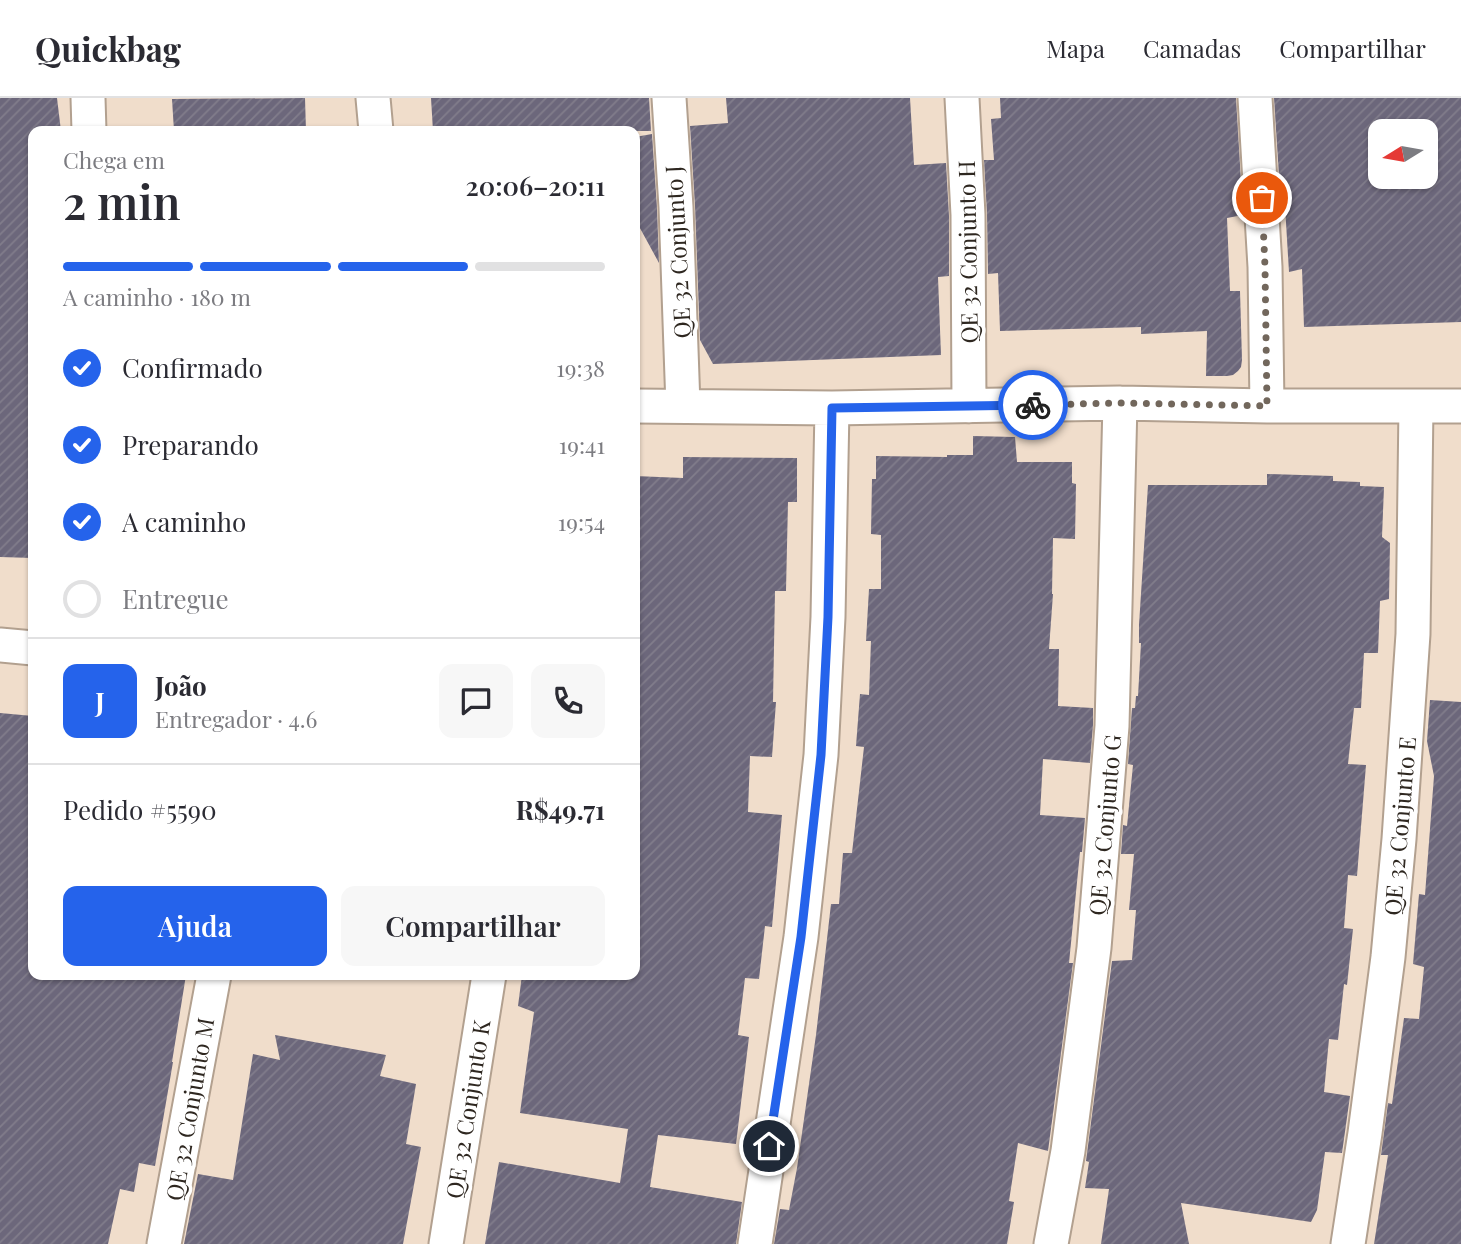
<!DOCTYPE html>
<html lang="pt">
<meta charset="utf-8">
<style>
body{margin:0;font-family:"Playfair Display",serif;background:#f7f7f7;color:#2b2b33;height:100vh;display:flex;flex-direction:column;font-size:26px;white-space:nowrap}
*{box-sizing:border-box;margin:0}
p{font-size:23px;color:#7c7c81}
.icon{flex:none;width:38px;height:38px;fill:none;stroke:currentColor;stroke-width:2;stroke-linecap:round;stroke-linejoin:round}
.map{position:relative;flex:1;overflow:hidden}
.side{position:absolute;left:28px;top:28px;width:612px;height:854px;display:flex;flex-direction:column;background:#fff;border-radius:14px;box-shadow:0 2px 5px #0004}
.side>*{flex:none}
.needle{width:46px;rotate:259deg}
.buttons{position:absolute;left:1368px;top:21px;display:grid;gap:14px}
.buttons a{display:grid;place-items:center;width:70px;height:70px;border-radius:14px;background:#fff;box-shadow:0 2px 5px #0004;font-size:35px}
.pin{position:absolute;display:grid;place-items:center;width:60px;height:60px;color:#fff;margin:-30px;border:4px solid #fff;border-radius:50%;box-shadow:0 2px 7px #0007}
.courier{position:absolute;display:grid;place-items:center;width:70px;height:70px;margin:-35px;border:5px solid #2563eb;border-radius:50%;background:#fff;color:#222;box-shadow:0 2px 9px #0007}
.headline em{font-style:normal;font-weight:600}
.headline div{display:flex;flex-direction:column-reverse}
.headline{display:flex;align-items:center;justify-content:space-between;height:119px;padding:0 35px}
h1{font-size:46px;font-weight:600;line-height:52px}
.bar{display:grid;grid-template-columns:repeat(4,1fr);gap:10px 7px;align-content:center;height:84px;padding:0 35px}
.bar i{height:9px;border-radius:5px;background:#e1e1e2}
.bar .current{background:#2563eb}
.bar p{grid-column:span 4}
.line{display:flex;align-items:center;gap:18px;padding:0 35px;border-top:2px solid #e1e1e2}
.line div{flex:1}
.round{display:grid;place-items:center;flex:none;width:74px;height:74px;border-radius:14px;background:#f7f7f7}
ol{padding:0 35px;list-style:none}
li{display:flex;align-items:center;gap:21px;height:77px}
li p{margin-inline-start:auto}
li .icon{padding:7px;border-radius:50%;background:#2563eb;color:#fff;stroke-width:4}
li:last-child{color:#7c7c81}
li i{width:38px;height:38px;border:4px solid #e1e1e2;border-radius:50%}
.action{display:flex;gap:14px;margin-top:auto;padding:14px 35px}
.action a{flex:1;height:80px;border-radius:14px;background:#2563eb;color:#fff;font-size:28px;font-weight:600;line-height:80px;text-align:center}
.action a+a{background:#f7f7f7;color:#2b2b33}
header{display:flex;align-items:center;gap:42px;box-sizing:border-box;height:98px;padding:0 35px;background:#fff;border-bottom:2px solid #e1e1e2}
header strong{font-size:33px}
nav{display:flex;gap:38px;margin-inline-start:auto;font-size:24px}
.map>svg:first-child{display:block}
.building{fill:url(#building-hatch);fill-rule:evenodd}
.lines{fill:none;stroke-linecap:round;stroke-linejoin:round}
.minor-casing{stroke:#b2a08f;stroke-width:37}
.minor{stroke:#fff;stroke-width:33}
.done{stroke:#72675c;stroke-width:7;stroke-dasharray:0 12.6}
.route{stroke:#2563eb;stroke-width:9}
.labels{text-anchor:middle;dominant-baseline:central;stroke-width:7;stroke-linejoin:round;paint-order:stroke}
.street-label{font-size:23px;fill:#2e2720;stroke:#fff}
</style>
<header>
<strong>Quickbag</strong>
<nav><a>Mapa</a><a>Camadas</a><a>Compartilhar</a></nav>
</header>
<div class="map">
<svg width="1461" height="1146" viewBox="0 0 1461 1146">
<defs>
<pattern id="building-hatch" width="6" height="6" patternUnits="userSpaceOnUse" patternTransform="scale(1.75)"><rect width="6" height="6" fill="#6c677b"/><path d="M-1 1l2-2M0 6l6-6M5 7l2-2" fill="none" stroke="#817d8b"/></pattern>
</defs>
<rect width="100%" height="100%" fill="#f0ddcb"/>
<path class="building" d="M0 0H57L61 33H33V460L0 459Z
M305 0 306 33H174L172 1Z
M431 0H649L651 33H433Z
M726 0H910L914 67 946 65 949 118V178L938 179 941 257 713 266 700 242 695 108 690 28 728 25Z
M1000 0H1236L1243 117 1227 120 1230 193H1240L1242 262 1241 269 1238 273 1233 277 1227 278H1206L1207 233 1141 236V229L1000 233 998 175 988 176 987 116 984 62H994L991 21 1001 20Z
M1274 0H1461V224L1304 229 1302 171 1289 174 1285 108 1281 109ZM1381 33H1426V79H1381Z
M652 36 657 110 659 165 635 121V39Z
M973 338 1015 339 1017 364H1072V385L1076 386 1075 441 1053 440 1052 496H1053L1049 551H1059L1058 608 1093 610V627L1090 665 1043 661 1040 717 1085 720 1082 754H1080L1069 865H1073L1048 1053 1018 1045 1009 1103 1014 1104 1007 1146H774L780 1111 789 1112 797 1070 816 937 831 806H839L843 755H852L864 649 856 648 860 596 869 597 871 543H866L869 491H881V437L871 436 872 381H876V358L947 359V357H973Z
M683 359 797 360V404H788L786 493H775L773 604H776L772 659 750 658 748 714 782 717 772 829 765 828 759 881 745 880 738 937 749 939 736 1046 658 1037 650 1089 742 1104 736 1146H485L499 1064 620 1085 628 1031 520 1015 534 914 518 908 522 877H635V378L683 380Z
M1267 376 1333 378V383L1360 384V388L1384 389 1382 439 1390 445 1389 501 1380 503 1378 555H1364L1361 610H1354L1348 666 1366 667 1357 778 1348 777 1344 830 1353 831 1347 887 1344 886 1338 942 1329 941 1324 994 1350 998 1342 1055 1325 1054 1317 1112 1311 1124 1181 1105 1189 1146H1101L1109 1091 1085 1090 1089 1064 1086 1063 1112 863 1132 862 1136 812H1129L1134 756H1121L1123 727 1127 728 1133 667 1128 666 1132 610H1135L1136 598H1138L1141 545H1139V527L1148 387H1267Z
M1430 602 1461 604V1146H1374L1388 1057H1381L1388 1005 1392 1006 1404 920 1419 921 1424 869 1413 866 1419 796 1425 797 1434 678 1427 643Z
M0 615 33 618V877H186L172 964H173L155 1068 139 1065 134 1094 120 1091 108 1146H0Z
M275 937 386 957 380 978 416 986 406 1046 421 1049 403 1146H184L198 1076 233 1082 253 956 280 962Z"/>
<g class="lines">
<g class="minor-casing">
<path id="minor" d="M88 0 89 33
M373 0 376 33
M669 0 676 109 683 308
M962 0 968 117 969 308
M1255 0 1265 169 1267 308
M635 308 832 310 1120 305 1267 308H1461
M0 547 33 550
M164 1146 214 877
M446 1146 489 877
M755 1146 801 839 821 657 828 519 832 310
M1051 1146 1068 1053 1094 850 1112 628 1120 305
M1348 1146 1365 1035 1388 859 1399 741 1413 536 1416 308"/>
</g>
<use href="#minor" class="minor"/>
</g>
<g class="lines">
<path class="done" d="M1033 307 1120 305 1267 308 1265 169 1262 100"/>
<path class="route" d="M769 1048 801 839 821 657 828 519 832 310 1033 307"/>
</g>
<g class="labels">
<g class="street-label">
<text transform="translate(677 154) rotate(-93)">QE 32 Conjunto J</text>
<text transform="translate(967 154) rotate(-91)">QE 32 Conjunto H</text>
<text transform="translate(1104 727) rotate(-85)">QE 32 Conjunto G</text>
<text transform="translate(1399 728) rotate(-85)">QE 32 Conjunto E</text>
<text transform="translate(189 1011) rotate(-80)">QE 32 Conjunto M</text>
<text transform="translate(467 1011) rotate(-81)">QE 32 Conjunto K</text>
</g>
</g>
</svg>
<div class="buttons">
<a><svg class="needle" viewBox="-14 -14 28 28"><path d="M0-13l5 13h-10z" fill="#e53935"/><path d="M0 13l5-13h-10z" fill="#7c7c81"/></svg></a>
</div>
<div class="pin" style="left:1262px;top:100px;background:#ea580c"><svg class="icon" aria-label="bag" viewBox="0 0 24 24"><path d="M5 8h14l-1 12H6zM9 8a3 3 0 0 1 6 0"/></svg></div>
<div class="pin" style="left:769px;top:1048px;background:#1f2937"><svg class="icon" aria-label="home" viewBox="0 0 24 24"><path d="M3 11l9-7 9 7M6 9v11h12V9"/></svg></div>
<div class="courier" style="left:1033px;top:307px"><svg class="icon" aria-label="bike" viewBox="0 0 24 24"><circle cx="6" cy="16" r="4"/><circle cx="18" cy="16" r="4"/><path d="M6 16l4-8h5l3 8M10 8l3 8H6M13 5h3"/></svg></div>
<section class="side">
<div class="headline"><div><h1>2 min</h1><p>Chega em</p></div><em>20:06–20:11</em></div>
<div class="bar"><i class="current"></i><i class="current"></i><i class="current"></i><i></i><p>A caminho · 180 m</p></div>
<ol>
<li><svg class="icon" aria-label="check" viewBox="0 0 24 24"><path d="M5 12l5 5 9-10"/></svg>Confirmado<p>19:38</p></li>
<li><svg class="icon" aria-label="check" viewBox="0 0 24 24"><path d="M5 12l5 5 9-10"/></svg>Preparando<p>19:41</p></li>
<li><svg class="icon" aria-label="check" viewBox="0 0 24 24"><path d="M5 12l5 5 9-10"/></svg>A caminho<p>19:54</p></li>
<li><i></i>Entregue</li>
</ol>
<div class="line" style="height:126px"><b class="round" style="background:#2563eb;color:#fff">J</b><div><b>João</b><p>Entregador · 4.6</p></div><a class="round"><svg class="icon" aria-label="chat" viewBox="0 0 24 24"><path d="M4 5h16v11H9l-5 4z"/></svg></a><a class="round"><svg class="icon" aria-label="phone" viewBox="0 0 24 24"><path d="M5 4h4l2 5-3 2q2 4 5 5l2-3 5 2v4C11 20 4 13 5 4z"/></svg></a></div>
<div class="line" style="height:91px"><div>Pedido #5590</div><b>R$49.71</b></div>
<div class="action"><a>Ajuda</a><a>Compartilhar</a></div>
</section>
</div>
